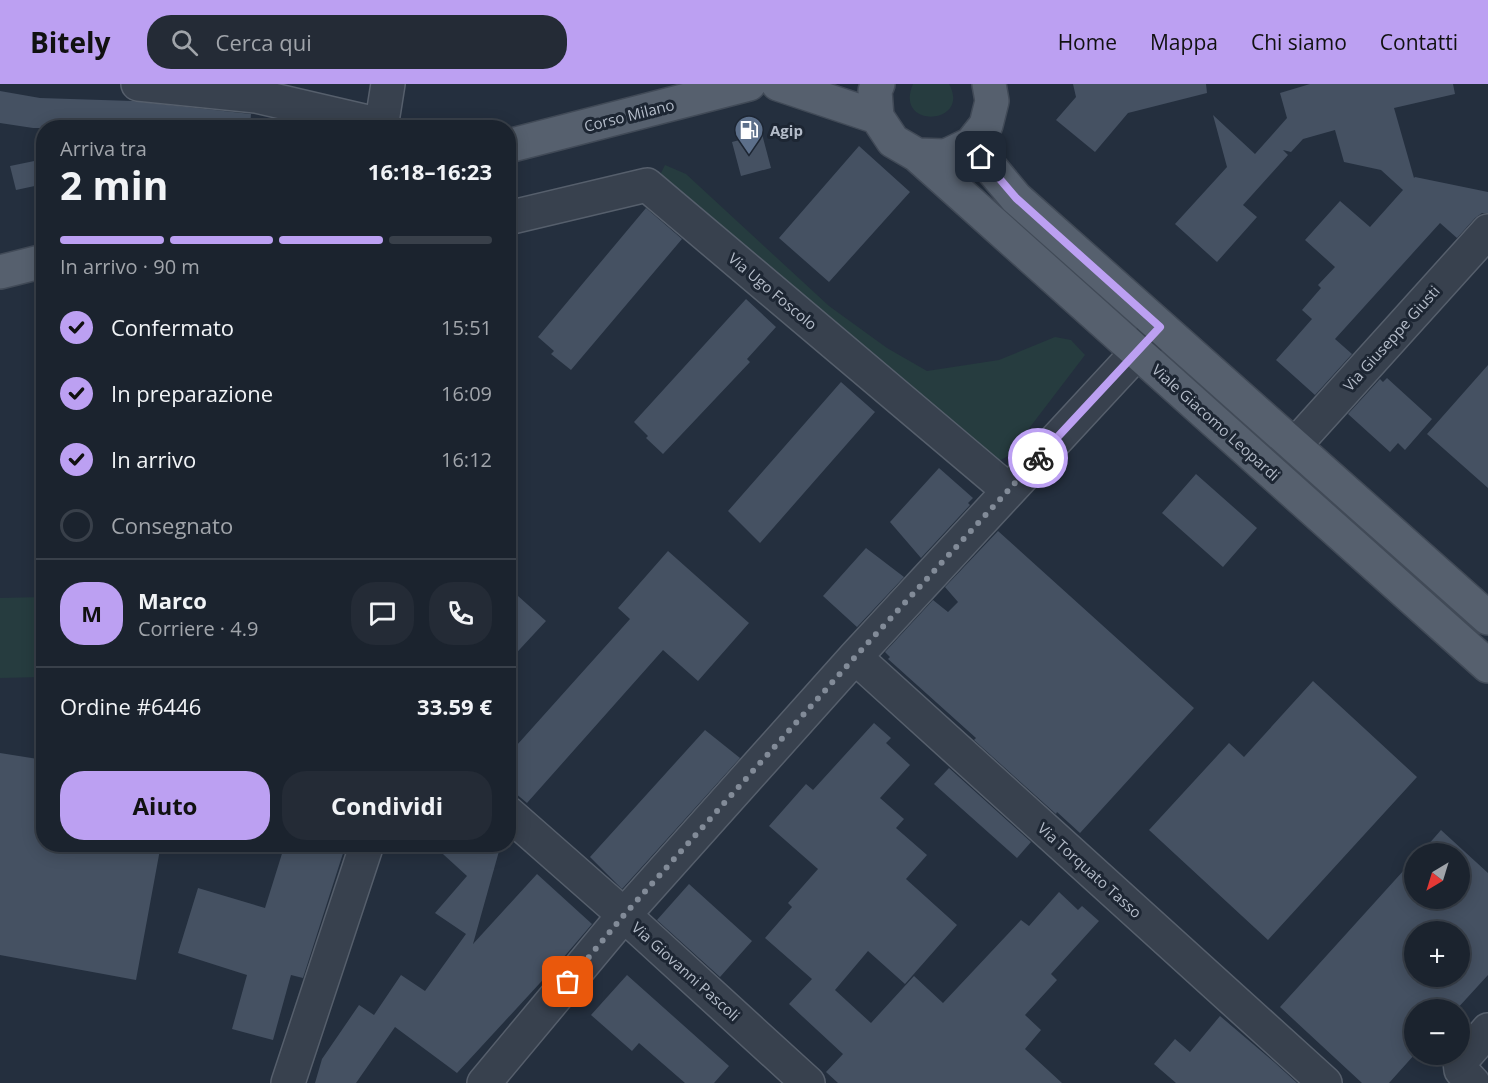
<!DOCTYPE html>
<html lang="it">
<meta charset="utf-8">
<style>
body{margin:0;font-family:"Open Sans",sans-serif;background:#242b36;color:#f1f3f6;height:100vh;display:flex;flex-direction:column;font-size:22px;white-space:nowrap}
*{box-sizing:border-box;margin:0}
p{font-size:20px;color:#a0a4aa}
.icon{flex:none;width:33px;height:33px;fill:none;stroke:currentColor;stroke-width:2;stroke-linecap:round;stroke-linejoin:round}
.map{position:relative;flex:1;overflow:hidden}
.panel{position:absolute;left:36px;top:36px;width:480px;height:732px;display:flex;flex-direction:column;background:#1b232e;border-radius:24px;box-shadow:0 3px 15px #0003,0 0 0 2px #39404a}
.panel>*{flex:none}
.needle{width:39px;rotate:218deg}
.tools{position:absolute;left:1404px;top:759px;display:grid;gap:12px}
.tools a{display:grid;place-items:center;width:66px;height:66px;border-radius:50%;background:#1b232e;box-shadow:0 3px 15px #0003,0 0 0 2px #39404a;font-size:30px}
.pin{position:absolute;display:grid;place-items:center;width:51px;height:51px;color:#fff;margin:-26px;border-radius:12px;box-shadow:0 3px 9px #0006}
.courier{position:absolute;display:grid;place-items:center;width:60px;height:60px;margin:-30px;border:4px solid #bca0f2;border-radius:50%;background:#fff;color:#222;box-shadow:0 2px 8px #0007}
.summary em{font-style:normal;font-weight:700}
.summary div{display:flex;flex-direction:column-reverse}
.summary{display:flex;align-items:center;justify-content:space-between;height:102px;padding:0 24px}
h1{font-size:39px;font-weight:700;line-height:45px}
.bar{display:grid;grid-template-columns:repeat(4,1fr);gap:9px 6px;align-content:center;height:72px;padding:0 24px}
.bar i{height:8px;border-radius:4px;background:#39404a}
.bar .on{background:#bca0f2}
.bar p{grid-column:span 4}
.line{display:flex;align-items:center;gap:15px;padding:0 24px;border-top:2px solid #39404a}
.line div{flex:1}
.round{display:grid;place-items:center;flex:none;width:63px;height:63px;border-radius:24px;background:#242b36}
ol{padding:0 24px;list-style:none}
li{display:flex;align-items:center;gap:18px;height:66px}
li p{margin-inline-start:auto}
li .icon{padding:6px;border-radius:50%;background:#bca0f2;color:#111;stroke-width:4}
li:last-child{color:#a0a4aa}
li i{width:33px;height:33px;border:3px solid #39404a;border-radius:50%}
.button{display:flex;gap:12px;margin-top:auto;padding:12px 24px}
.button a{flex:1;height:69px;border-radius:24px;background:#bca0f2;color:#111;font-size:24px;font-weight:700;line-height:69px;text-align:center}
.button a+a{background:#242b36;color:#f1f3f6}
header{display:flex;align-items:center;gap:36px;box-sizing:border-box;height:84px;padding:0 30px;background:#bca0f2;color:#111}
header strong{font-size:28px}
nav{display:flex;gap:33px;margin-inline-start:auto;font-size:21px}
.search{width:420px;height:54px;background:#242b36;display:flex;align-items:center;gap:15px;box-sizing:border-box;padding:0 21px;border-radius:24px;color:#a0a4aa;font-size:22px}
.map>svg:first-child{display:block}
.green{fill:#263c3f}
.building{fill:#455162;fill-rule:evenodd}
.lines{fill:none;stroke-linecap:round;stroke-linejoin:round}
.minor-casing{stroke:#565f6c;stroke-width:36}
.major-casing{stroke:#414a57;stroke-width:36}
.minor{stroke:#38414e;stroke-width:33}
.major{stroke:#56606e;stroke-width:33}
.done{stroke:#828b98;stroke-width:6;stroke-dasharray:0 10.8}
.route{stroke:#bca0f2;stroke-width:8}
.labels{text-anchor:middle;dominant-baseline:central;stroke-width:6;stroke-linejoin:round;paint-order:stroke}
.street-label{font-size:15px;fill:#b4bcc9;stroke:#1d2633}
.poi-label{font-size:15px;font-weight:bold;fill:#b4bcc9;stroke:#1d2633;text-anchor:start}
</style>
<header>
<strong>Bitely</strong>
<div class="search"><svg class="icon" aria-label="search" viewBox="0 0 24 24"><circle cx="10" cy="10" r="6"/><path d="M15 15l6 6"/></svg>Cerca qui</div>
<nav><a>Home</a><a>Mappa</a><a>Chi siamo</a><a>Contatti</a></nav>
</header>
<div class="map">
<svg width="1488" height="999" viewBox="0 0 1488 999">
<rect width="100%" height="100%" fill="#242f3e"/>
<path class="green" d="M913 0H949C972 41 893 46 913 0Z
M665 81 686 90 829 222 887 264 927 287 999 276 1055 253 1071 256 1085 271 1008 372 993 380 658 95Z
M43 513V593L0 594V514Z"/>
<path class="building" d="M1073 0H1206L1207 9 1128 29 1095 68 1056 36 1076 13Z
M1310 0H1453L1455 10 1394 24 1414 94 1415 93 1488 108V129H1482L1475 134 1457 154 1440 139 1335 255 1352 270 1315 311 1276 276 1312 235 1302 226 1321 204 1318 201 1335 183 1305 156 1340 117 1370 143 1403 106 1381 86 1344 78 1335 46 1303 55 1291 68 1283 66 1288 71 1243 121 1257 133 1217 178 1175 140 1227 83 1213 31 1255 70 1287 34 1280 9Z
M0 7 40 14 133 17 251 30 250 44 48 42V44H33L0 39Z
M762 50 771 84 741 92 732 58Z
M859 62 910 108 829 198 779 154Z
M44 75V100L16 106 10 82Z
M646 124 682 155 571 286 551 270 554 267 538 253Z
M746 215 776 243 747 275 750 278 663 370 646 354 648 352 634 338Z
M1488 281V404L1427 350Z
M1387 294 1432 335 1405 366 1398 359 1390 368 1348 330 1380 295 1383 298Z
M841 298 875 328 760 459 728 427Z
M939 384 973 414 968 419 970 421 921 474 890 438Z
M1196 390 1257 444 1223 483 1162 429Z
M998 447 1194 624 1080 749 1057 728 1056 730 974 656 976 654 888 575 890 573 885 568 933 516 948 528 958 518 945 503Z
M866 464 904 493 857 543 823 512Z
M668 467 749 539 698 597 663 566 527 719 508 703V671L630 535 618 524Z
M508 503 546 537 508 578Z
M1313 597 1417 693 1268 856 1149 746 1229 659 1244 673Z
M874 639 891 654 886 659 910 681 880 714 904 735 896 744 927 771 906 795 957 841 905 900 868 867 835 906 871 939 914 892 943 919 1021 836 1029 842 1059 808 1078 826 1082 822 1099 837 1051 890 1057 896 1025 931 1041 946 1025 965 1062 999H838L826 988 843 970 789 920 812 895 765 854 792 823 788 819 818 785 769 742 806 700 813 706Z
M705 646 740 674 622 805 590 773Z
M0 669 44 676V760H161L136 896 0 871Z
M949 684 1031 758 1017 774 934 700Z
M1441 746 1488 789V891L1456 926H1414L1415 970 1389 999H1362L1280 923 1414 775V814H1460V770H1420ZM1414 848H1460V892H1414Z
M285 760H346L303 894 291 891 273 956 232 945 247 891 178 869 198 804 265 824Z
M432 760H501L473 860 537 790 592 840 563 874 457 989 395 943 356 999H315L322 975 359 921 374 931 401 891 425 907 466 850 435 829 467 792Z
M689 800 752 857 720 893 657 836Z
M627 891 729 982 714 999H685L639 959 632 967 591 931Z
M1220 932 1274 978 1297 999H1176L1154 980 1175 955 1190 968Z"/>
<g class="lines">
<g class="minor-casing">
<path id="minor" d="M138 0 256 12 381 41
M381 44 388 0
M508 134 647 101 1008 406
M1295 361 1488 147
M855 573 1325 999
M508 729 624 831 808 999
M288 999 367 760
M484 999 624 831 855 573 1157 247
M1473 999 1461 986 1460 978 1488 946"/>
</g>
<g class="major-casing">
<path id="major" d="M778 0 877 33
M878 0 875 7 877 33 893 57 917 71 946 72 971 60 986 41 992 17 989 0
M971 60 1016 114 1488 534
M508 62 749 0
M917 71 1488 582
M0 188 44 177"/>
</g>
<use href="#minor" class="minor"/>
<use href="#major" class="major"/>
</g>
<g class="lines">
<path class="done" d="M568 898 624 831 855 573 1038 374"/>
<path class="route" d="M981 73 1016 114 1160 243 1038 374"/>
</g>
<defs>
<g id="fuel-pin" transform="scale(1.5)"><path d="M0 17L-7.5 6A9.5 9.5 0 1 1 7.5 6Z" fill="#5c6f8a" stroke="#1d2633"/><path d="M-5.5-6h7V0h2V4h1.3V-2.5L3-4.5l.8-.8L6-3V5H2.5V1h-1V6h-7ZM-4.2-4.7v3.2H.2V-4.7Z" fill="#fff"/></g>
</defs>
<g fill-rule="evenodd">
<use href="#fuel-pin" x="749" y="46"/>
</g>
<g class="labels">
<g class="street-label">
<text transform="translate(629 31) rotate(-14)">Corso Milano</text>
<text transform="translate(773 207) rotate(40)">Via Ugo Foscolo</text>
<text transform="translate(1391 254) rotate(-48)">Via Giuseppe Giusti</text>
<text transform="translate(1216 338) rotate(42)">Viale Giacomo Leopardi</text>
<text transform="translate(1090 786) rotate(42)">Via Torquato Tasso</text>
<text transform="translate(686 887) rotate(42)">Via Giovanni Pascoli</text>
</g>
<g class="poi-label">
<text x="770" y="46">Agip</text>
</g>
</g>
</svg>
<div class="tools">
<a><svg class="needle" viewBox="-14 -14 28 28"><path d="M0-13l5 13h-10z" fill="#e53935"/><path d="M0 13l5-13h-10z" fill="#a0a4aa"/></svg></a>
<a>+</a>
<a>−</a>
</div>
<div class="pin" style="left:568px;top:898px;background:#ea580c"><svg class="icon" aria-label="bag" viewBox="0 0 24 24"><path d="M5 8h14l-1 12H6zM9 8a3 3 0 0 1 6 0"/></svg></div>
<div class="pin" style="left:981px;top:73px;background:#1f2937"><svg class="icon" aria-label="home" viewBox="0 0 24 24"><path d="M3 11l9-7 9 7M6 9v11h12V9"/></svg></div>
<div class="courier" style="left:1038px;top:374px"><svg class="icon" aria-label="bike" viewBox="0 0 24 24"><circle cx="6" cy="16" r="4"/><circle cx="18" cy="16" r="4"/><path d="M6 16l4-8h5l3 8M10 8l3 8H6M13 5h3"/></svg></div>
<section class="panel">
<div class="summary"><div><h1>2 min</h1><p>Arriva tra</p></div><em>16:18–16:23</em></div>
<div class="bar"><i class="on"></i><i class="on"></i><i class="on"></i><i></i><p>In arrivo · 90 m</p></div>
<ol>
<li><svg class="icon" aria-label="check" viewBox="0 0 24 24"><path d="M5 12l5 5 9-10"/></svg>Confermato<p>15:51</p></li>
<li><svg class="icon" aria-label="check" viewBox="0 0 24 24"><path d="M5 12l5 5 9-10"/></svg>In preparazione<p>16:09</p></li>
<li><svg class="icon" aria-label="check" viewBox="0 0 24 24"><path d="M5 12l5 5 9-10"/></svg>In arrivo<p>16:12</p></li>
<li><i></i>Consegnato</li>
</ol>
<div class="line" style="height:108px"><b class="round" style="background:#bca0f2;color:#111">M</b><div><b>Marco</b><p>Corriere · 4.9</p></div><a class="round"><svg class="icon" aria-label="chat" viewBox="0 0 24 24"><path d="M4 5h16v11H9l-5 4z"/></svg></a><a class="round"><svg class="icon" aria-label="phone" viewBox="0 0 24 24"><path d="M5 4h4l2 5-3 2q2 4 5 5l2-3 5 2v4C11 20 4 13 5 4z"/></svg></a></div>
<div class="line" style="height:78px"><div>Ordine #6446</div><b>33.59 €</b></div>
<div class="button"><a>Aiuto</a><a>Condividi</a></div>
</section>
</div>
